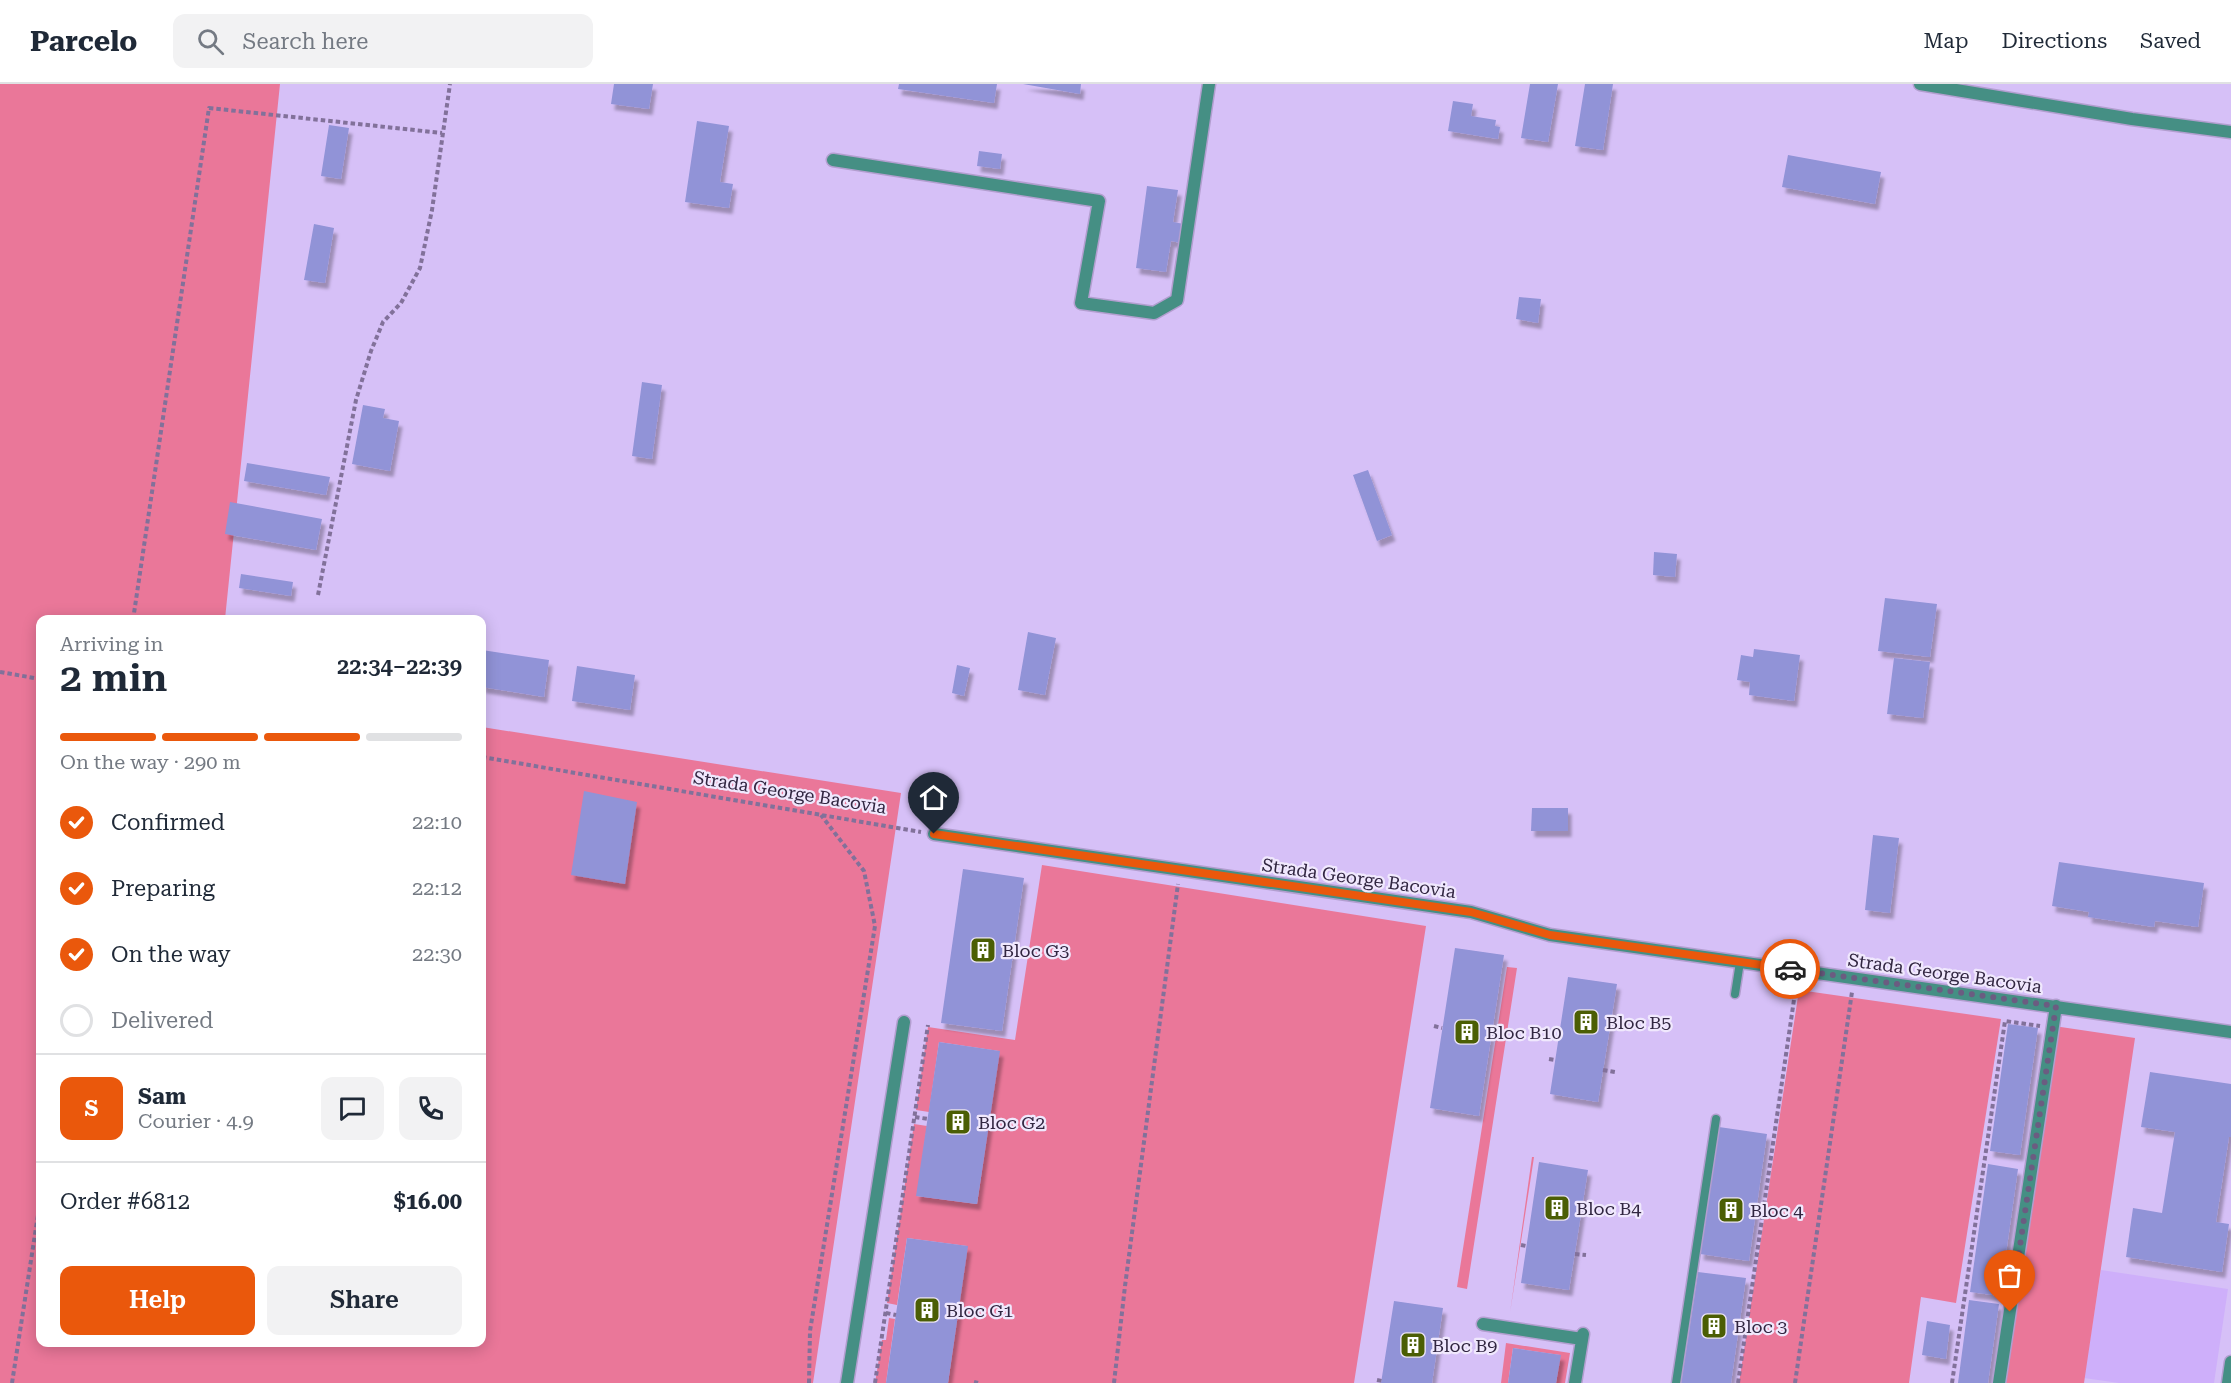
<!DOCTYPE html>
<meta charset="utf-8">
<style>
body{margin:0;font-family:"Roboto Serif",serif;background:#f2f2f3;color:#1f2937;height:100vh;display:flex;flex-direction:column;font-size:22px;white-space:nowrap}
*{box-sizing:border-box;margin:0}
p{font-size:20px;color:#747a83}
.icon{flex:none;width:33px;height:33px;fill:none;stroke:currentColor;stroke-width:2;stroke-linecap:round;stroke-linejoin:round}
.map{position:relative;flex:1;overflow:hidden}
.details{position:absolute;left:36px;top:531px;width:450px;height:732px;display:flex;flex-direction:column;background:#fff;border-radius:12px;box-shadow:0 3px 15px #0003}
.details>*{flex:none}
.pin{position:absolute;display:grid;place-items:center;width:51px;height:51px;color:#fff;margin:-62px -26px;border-radius:50% 50% 50% 0;rotate:-45deg;box-shadow:0 0 6px #0007}
.pin .icon{rotate:45deg}
.courier{position:absolute;display:grid;place-items:center;width:60px;height:60px;margin:-30px;border:4px solid #ea580c;border-radius:50%;background:#fff;color:#222;box-shadow:0 2px 8px #0007}
.summary em{font-style:normal;font-weight:600}
.summary div{display:flex;flex-direction:column-reverse}
.summary{display:flex;align-items:center;justify-content:space-between;height:102px;padding:0 24px}
h1{font-size:39px;font-weight:600;line-height:45px}
.bar{display:grid;grid-template-columns:repeat(4,1fr);gap:9px 6px;align-content:center;height:72px;padding:0 24px}
.bar i{height:8px;border-radius:4px;background:#e0e1e3}
.bar .active{background:#ea580c}
.bar p{grid-column:span 4}
.line{display:flex;align-items:center;gap:15px;padding:0 24px;border-top:2px solid #e0e1e3}
.line div{flex:1}
.round{display:grid;place-items:center;flex:none;width:63px;height:63px;border-radius:12px;background:#f2f2f3}
ol{padding:0 24px;list-style:none}
li{display:flex;align-items:center;gap:18px;height:66px}
li p{margin-inline-start:auto}
li .icon{padding:6px;border-radius:50%;background:#ea580c;color:#fff;stroke-width:4}
li:last-child{color:#747a83}
li i{width:33px;height:33px;border:3px solid #e0e1e3;border-radius:50%}
.button{display:flex;gap:12px;margin-top:auto;padding:12px 24px}
.button a{flex:1;height:69px;border-radius:12px;background:#ea580c;color:#fff;font-size:24px;font-weight:600;line-height:69px;text-align:center}
.button a+a{background:#f2f2f3;color:#1f2937}
header{display:flex;align-items:center;gap:36px;box-sizing:border-box;height:84px;padding:0 30px;background:#fff;border-bottom:2px solid #e0e1e3}
header strong{font-size:28px}
nav{display:flex;gap:33px;margin-inline-start:auto;font-size:21px}
.search{width:420px;height:54px;background:#f2f2f3;display:flex;align-items:center;gap:15px;box-sizing:border-box;padding:0 21px;border-radius:12px;color:#747a83;font-size:22px}
.map>svg:first-child{display:block}
.built{fill:#ceaffa}
.green{fill:#ea7799}
.building{fill:#9193d7;filter:url(#shadow)}
.lines{fill:none;stroke-linecap:round;stroke-linejoin:round}
.lane-casing{stroke:#b29ecf;stroke-width:11}
.street-casing{stroke:#b29ecf;stroke-width:15}
.path{stroke:#82719a;stroke-width:4;stroke-dasharray:4.5 3;stroke-linecap:butt}
.lane{stroke:#458f84;stroke-width:8}
.street{stroke:#458f84;stroke-width:12}
.done{stroke:#6b5c81;stroke-width:6;stroke-dasharray:0 10.8}
.route{stroke:#ea580c;stroke-width:8}
.labels{text-anchor:middle;dominant-baseline:central;stroke-width:4.5;stroke-linejoin:round;paint-order:stroke}
.street-label{font-size:18px;fill:#312641;stroke:#f0e8fd}
.poi-label{font-size:18px;fill:#312641;stroke:#f0e8fd;text-anchor:start}
</style>
<header>
<strong>Parcelo</strong>
<div class="search"><svg class="icon" aria-label="search" viewBox="0 0 24 24"><circle cx="10" cy="10" r="6"/><path d="M15 15l6 6"/></svg>Search here</div>
<nav><a>Map</a><a>Directions</a><a>Saved</a></nav>
</header>
<div class="map">
<svg width="2231" height="1299" viewBox="0 0 2231 1299">
<defs>
<filter id="shadow"><feDropShadow dx="3.5" dy="6" stdDeviation="1.5" flood-color="#0004"/></filter>
</defs>
<rect width="100%" height="100%" fill="#d6c0f7"/>
<path class="built" d="M2101 1186 2228 1205 2214 1299H2119L2084 1294Z"/>
<path class="green" d="M0 0H280L225 535 40 536V1258H482V643L901 709 813 1299H0Z
M1042 781 1426 842 1354 1299H948L967 1162 907 1154 897 1221 887 1219 914 1040 927 1042 917 1112 977 1120 999 967 939 958 929 1028 916 1026 928 943 1015 956Z
M1507 883 1517 884 1467 1205 1457 1203Z
M1799 906 2001 935 1956 1219 1921 1213 1909 1299H1739Z
M2054 942 2135 954 2084 1299H1996Z
M1532 1073H1534L1510 1229Z
M889 1234 895 1235 886 1299H875L882 1256H886Z
M1506 1259 1570 1269 1565 1299H1556L1560 1271 1513 1264 1508 1299H1501Z"/>
<path class="building" d="M614 0H653L649 25 611 20Z
M899 0H997L994 19 898 5Z
M1023 0H1081L1080 10Z
M1530 0H1558L1548 58 1521 54Z
M1585 0H1613L1603 66 1575 62Z
M1453 17 1473 20 1471 32 1496 36 1495 42 1500 43 1498 55 1448 47Z
M697 37 729 42 720 98 733 100 729 124 685 118Z
M329 41 349 44 341 95 321 92Z
M979 67 1002 70 1000 85 977 82Z
M1788 71 1881 88 1875 120 1782 103Z
M1147 102 1178 106 1173 138 1184 140 1181 159 1171 157 1166 188 1136 184Z
M314 140 334 144 325 199 304 196Z
M1519 213 1541 215 1538 239 1516 235Z
M642 298 662 301 652 375 632 372Z
M363 321 385 325 383 334 399 337 390 387 352 380Z
M247 379 330 393 326 411 244 397Z
M1368 386 1392 451 1377 457 1353 391Z
M230 418 322 435 316 466 225 450Z
M1654 468 1677 470 1675 493 1653 491Z
M241 490 293 498 291 512 239 504Z
M1885 514 1937 520 1930 573 1878 567Z
M1028 548 1056 554 1045 611 1018 606Z
M1754 565 1800 571 1794 617 1749 611 1750 598 1737 596 1741 571 1753 573Z
M482 566 549 576 544 613 482 603Z
M1894 574 1930 578 1923 634 1887 630Z
M957 581 970 584 964 612 952 609Z
M577 582 635 591 630 626 572 617Z
M584 707 637 718 625 800 571 791Z
M1532 724H1568V747H1531Z
M1873 751 1899 754 1890 829 1865 826Z
M2059 778 2204 799 2198 843 2155 837 2154 843 2088 833 2089 828 2052 822Z
M963 785 1024 794 1002 947 941 939Z
M1455 864 1504 871 1479 1032 1430 1024Z
M1568 893 1617 900 1598 1018 1550 1010Z
M2008 940 2038 944 2020 1071 1990 1067Z
M939 958 1000 967 977 1120 916 1112Z
M2150 988 2231 1000V1053H2229L2216 1138 2229 1140 2222 1188 2126 1173 2133 1124 2162 1129 2175 1048 2141 1043Z
M1719 1043 1767 1050 1749 1177 1700 1170Z
M1539 1078 1588 1086 1569 1206 1521 1199Z
M1988 1080 2018 1085 2000 1212 1970 1208Z
M907 1154 968 1162 948 1299H886Z
M1698 1188 1746 1194 1731 1299H1681Z
M1969 1216 1999 1220 1988 1299H1958Z
M1394 1217 1443 1224 1432 1299H1381Z
M1927 1237 1950 1241 1946 1275 1922 1271Z
M1513 1264 1561 1271 1556 1299H1508Z"/>
<g class="lines">
<g class="lane-casing">
<path id="lane" d="M1735 910 1740 878
M1676 1299 1716 1035"/>
</g>
<g class="street-casing">
<path id="street" d="M1920 0 2132 35 2231 48
M833 76 1099 117 1081 219 1154 229 1177 216 1209 0
M934 750 1471 828 1550 851 2231 948
M1483 1240 1582 1255
M847 1299 904 938
M1575 1299 1583 1250
M1999 1299 2056 922
M2228 1299 2231 1278"/>
</g>
<path class="path" d="M318 511 356 316 371 267 383 238 401 219 420 184 432 126 450 0
M133 536 209 24 442 49
M0 588 40 595
M482 673 921 748
M1434 942 1442 944
M1491 952H1496
M1549 975 1555 976
M1603 986 1615 988
M915 1033 928 1035
M1521 1161 1526 1162
M1575 1170 1586 1171
M886 1229 896 1231
M1377 1296 1382 1297
M974 1298 978 1299
M12 1299 40 1118
M809 1299 810 1247 875 842 864 787 821 731
M875 1299 928 941
M1114 1299 1125 1202 1178 800
M1738 1299 1796 902
M1795 1299 1852 908
M1952 1299 2005 937 2040 942"/>
<use href="#lane" class="lane"/>
<use href="#street" class="street"/>
</g>
<g class="lines">
<path class="done" d="M1790 885 2056 922 2010 1228"/>
<path class="route" d="M934 750 1471 828 1550 851 1790 885"/>
</g>
<defs>
<g id="building-square" transform="scale(1.35)"><rect x="-9" y="-9" width="18" height="18" rx="4" fill="#4b5e04" stroke="#f0e8fd"/><path d="M-4-6H4V6H1V3H-1V6H-4ZM-2.5-4.3h1.7v1.8h-1.7ZM.8-4.3h1.7v1.8H.8ZM-2.5-1h1.7V.8h-1.7ZM.8-1h1.7V.8H.8Z" fill="#fff"/></g>
</defs>
<g fill-rule="evenodd">
<use href="#building-square" x="983" y="866"/>
<use href="#building-square" x="1586" y="938"/>
<use href="#building-square" x="1467" y="948"/>
<use href="#building-square" x="958" y="1038"/>
<use href="#building-square" x="1557" y="1124"/>
<use href="#building-square" x="1731" y="1126"/>
<use href="#building-square" x="927" y="1226"/>
<use href="#building-square" x="1714" y="1242"/>
<use href="#building-square" x="1413" y="1261"/>
</g>
<g class="labels">
<g class="street-label">
<text transform="translate(790 708) rotate(9)">Strada George Bacovia</text>
<text transform="translate(1359 794) rotate(8)">Strada George Bacovia</text>
<text transform="translate(1945 889) rotate(8)">Strada George Bacovia</text>
</g>
<g class="poi-label">
<text x="1002" y="866">Bloc G3</text>
<text x="1606" y="938">Bloc B5</text>
<text x="1486" y="948">Bloc B10</text>
<text x="978" y="1038">Bloc G2</text>
<text x="1576" y="1124">Bloc B4</text>
<text x="1750" y="1126">Bloc 4</text>
<text x="946" y="1226">Bloc G1</text>
<text x="1734" y="1242">Bloc 3</text>
<text x="1432" y="1261">Bloc B9</text>
</g>
</g>
</svg>
<div class="pin" style="left:2010px;top:1228px;background:#ea580c"><svg class="icon" aria-label="bag" viewBox="0 0 24 24"><path d="M5 8h14l-1 12H6zM9 8a3 3 0 0 1 6 0"/></svg></div>
<div class="pin" style="left:934px;top:750px;background:#1f2937"><svg class="icon" aria-label="home" viewBox="0 0 24 24"><path d="M3 11l9-7 9 7M6 9v11h12V9"/></svg></div>
<div class="courier" style="left:1790px;top:885px"><svg class="icon" aria-label="car" viewBox="0 0 24 24"><path d="M5 17H2v-5l4-1 3-4h7l3 4 3 1v5h-3M9 17h6M6 11h13"/><circle cx="7" cy="17" r="2"/><circle cx="17" cy="17" r="2"/></svg></div>
<section class="details">
<div class="summary"><div><h1>2 min</h1><p>Arriving in</p></div><em>22:34–22:39</em></div>
<div class="bar"><i class="active"></i><i class="active"></i><i class="active"></i><i></i><p>On the way · 290 m</p></div>
<ol>
<li><svg class="icon" aria-label="check" viewBox="0 0 24 24"><path d="M5 12l5 5 9-10"/></svg>Confirmed<p>22:10</p></li>
<li><svg class="icon" aria-label="check" viewBox="0 0 24 24"><path d="M5 12l5 5 9-10"/></svg>Preparing<p>22:12</p></li>
<li><svg class="icon" aria-label="check" viewBox="0 0 24 24"><path d="M5 12l5 5 9-10"/></svg>On the way<p>22:30</p></li>
<li><i></i>Delivered</li>
</ol>
<div class="line" style="height:108px"><b class="round" style="background:#ea580c;color:#fff">S</b><div><b>Sam</b><p>Courier · 4.9</p></div><a class="round"><svg class="icon" aria-label="chat" viewBox="0 0 24 24"><path d="M4 5h16v11H9l-5 4z"/></svg></a><a class="round"><svg class="icon" aria-label="phone" viewBox="0 0 24 24"><path d="M5 4h4l2 5-3 2q2 4 5 5l2-3 5 2v4C11 20 4 13 5 4z"/></svg></a></div>
<div class="line" style="height:78px"><div>Order #6812</div><b>$16.00</b></div>
<div class="button"><a>Help</a><a>Share</a></div>
</section>
</div>
